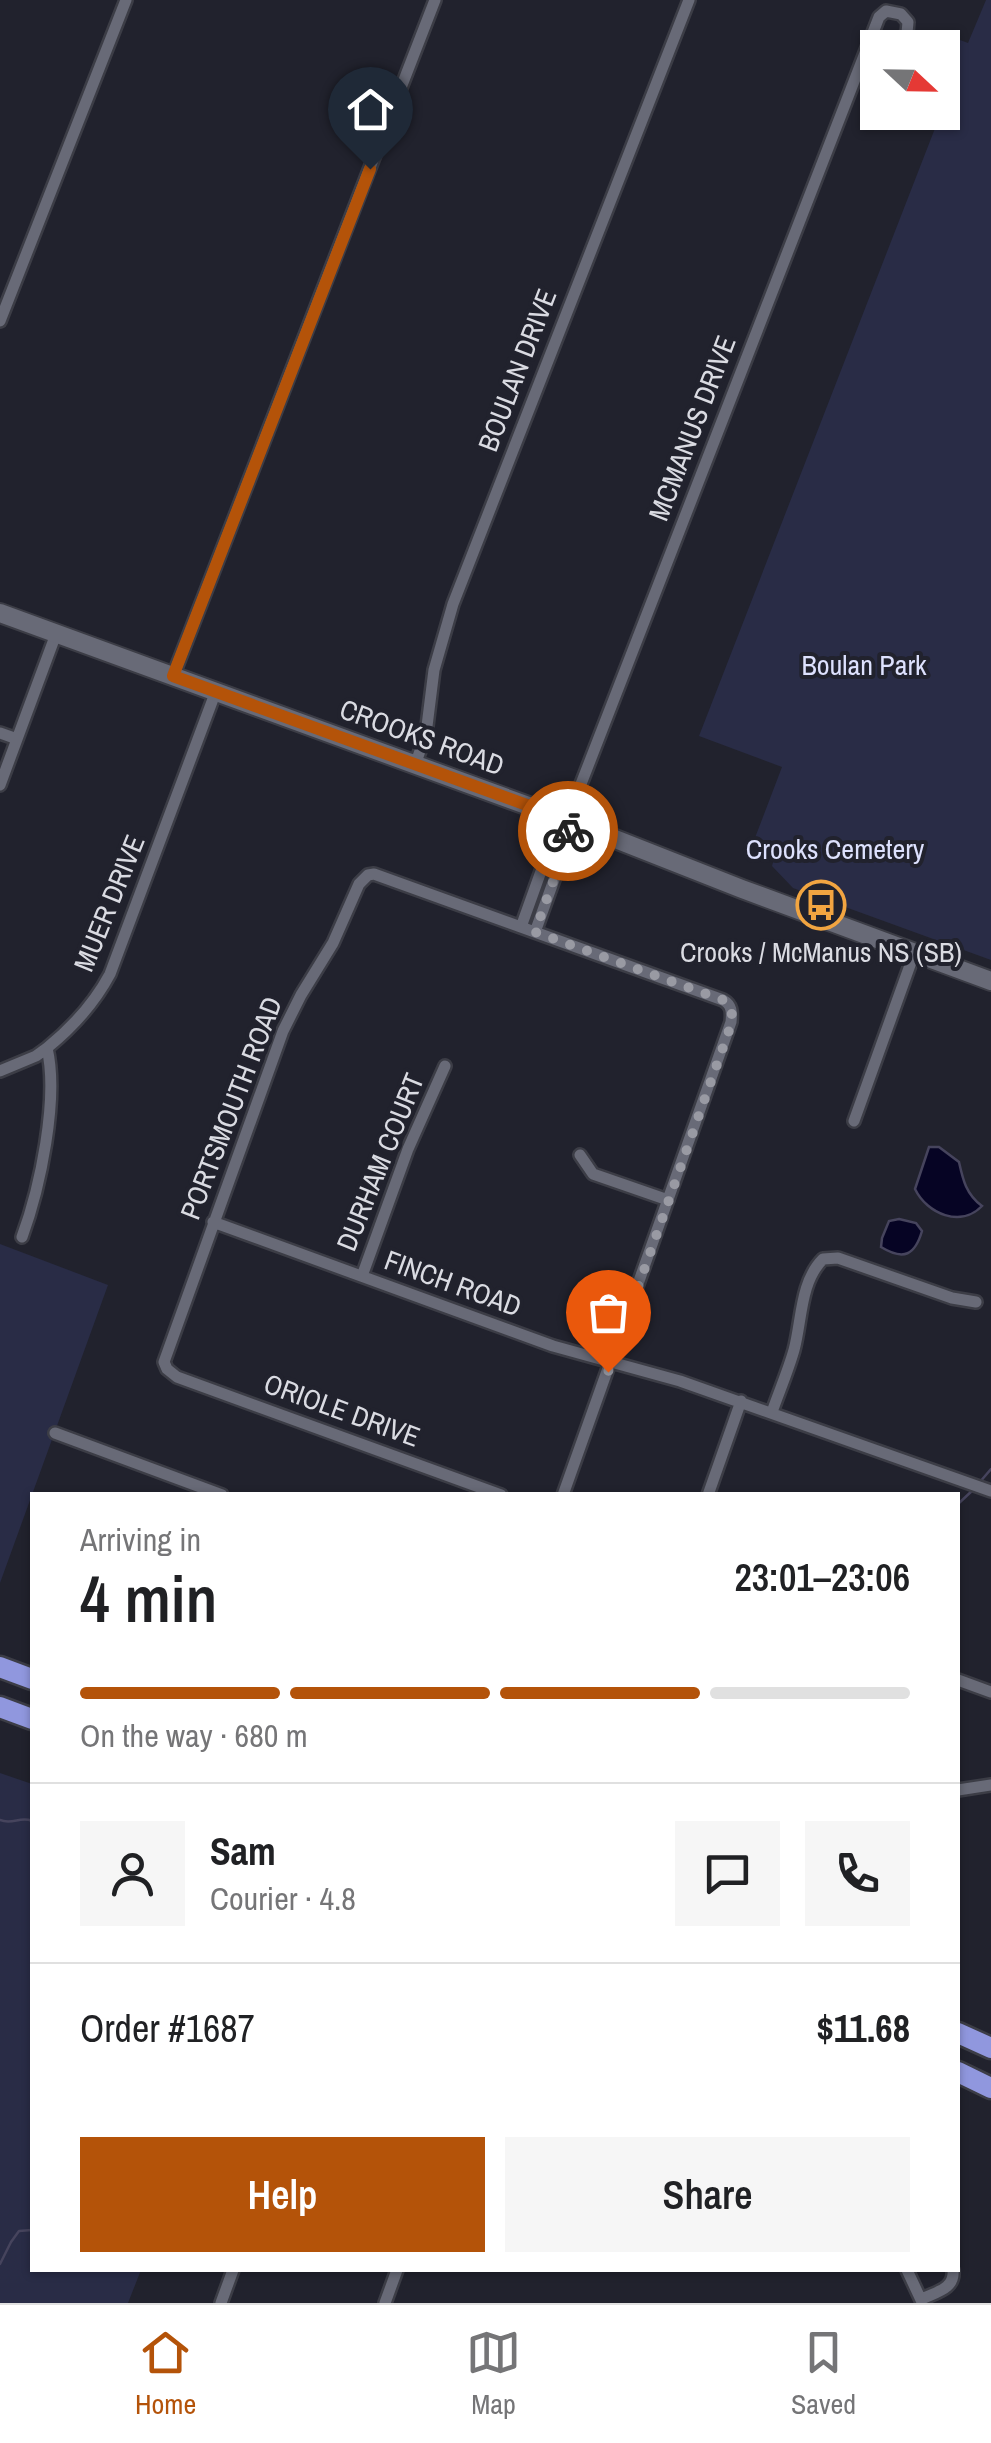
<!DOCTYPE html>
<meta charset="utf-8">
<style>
body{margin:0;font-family:"Archivo Narrow",sans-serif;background:#f6f6f6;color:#202124;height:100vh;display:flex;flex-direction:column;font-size:38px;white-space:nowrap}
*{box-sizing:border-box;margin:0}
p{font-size:32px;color:#757577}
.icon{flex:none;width:55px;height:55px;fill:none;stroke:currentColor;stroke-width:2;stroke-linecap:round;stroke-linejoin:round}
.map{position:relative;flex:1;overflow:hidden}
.details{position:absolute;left:30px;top:1492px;width:930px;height:780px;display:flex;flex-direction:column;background:#fff;border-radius:0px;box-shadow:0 2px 8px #0004}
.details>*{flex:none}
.needle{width:65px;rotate:112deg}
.buttons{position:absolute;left:860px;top:30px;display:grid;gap:20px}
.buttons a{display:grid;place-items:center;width:100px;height:100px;border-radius:0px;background:#fff;box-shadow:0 2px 8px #0004;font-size:50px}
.pin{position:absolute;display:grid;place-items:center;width:85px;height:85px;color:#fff;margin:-102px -42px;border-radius:50% 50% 50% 0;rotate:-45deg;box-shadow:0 0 10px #0007}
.pin .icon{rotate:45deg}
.courier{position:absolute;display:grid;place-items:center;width:100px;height:100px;margin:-50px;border:8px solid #b45309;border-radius:50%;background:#fff;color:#222;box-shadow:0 2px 12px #0007}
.summary em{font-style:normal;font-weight:600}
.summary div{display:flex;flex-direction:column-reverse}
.summary{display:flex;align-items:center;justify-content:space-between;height:170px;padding:0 50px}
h1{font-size:65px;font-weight:600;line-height:75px}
.bar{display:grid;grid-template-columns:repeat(4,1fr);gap:15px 10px;align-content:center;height:120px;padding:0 50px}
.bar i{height:12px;border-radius:8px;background:#e0e0e0}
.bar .active{background:#b45309}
.bar p{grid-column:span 4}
.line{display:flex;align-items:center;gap:25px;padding:0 50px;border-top:2px solid #e0e0e0}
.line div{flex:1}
.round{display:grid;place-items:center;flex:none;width:105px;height:105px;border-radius:0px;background:#f6f6f6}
.cta{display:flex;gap:20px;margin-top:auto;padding:20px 50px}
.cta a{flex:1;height:115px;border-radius:0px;background:#b45309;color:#fff;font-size:40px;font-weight:600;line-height:115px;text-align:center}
.cta a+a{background:#f6f6f6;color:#202124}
.tabs{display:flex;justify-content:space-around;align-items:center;height:140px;border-top:2px solid #e0e0e0;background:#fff;font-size:28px;color:#757577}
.tabs a{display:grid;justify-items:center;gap:5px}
.tabs .active{color:#b45309}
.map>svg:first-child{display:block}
.green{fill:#292c46}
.water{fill:#060424;stroke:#46445d;stroke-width:2.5}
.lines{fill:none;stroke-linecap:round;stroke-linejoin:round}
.stream{stroke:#46445d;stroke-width:2.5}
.minor-casing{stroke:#3c3d46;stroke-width:16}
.secondary-casing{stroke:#3c3d46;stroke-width:22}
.motorway-casing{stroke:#3c3d46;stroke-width:25}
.minor{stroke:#686a77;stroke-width:11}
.secondary{stroke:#686a77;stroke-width:18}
.motorway{stroke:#9097de;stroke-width:20}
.done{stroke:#999aa3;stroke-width:10;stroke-dasharray:0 18}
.route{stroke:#b45309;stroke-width:12}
.labels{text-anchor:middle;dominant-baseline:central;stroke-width:8;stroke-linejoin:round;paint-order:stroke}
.street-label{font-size:28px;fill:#dadbe2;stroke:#21222d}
.park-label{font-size:28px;fill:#dde1fd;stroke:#21222d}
.poi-label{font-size:28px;fill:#dadbe2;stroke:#21222d}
</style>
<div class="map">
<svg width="991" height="2303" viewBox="0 0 991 2303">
<rect width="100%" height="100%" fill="#21222d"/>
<path class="green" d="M986 0H991V960L793 888 772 866 776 852 753 843 782 767 699 736 946 100 943 98 942 48 890 47C921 28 935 31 968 43Z
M0 1244 108 1285 0 1583Z
M0 1773 32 1784V2270H141L128 2303H0Z"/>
<path class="water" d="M929 1147H939L959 1162C963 1180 966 1194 982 1206 961 1228 927 1214 915 1189Z
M899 1219 916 1223 922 1231C915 1255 904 1261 881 1247L882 1238 889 1221Z"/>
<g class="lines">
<path class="stream" d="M979 1483 991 1469
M958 1504 974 1489
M0 1820C12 1825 21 1816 32 1821
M0 2264 11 2242 19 2231 32 2230"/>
<g class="minor-casing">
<path id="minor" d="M0 321 126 0
M173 676 435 0
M0 733 17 739
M415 765 426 734 434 670 453 604 689 0
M0 785 56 634
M521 927 554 835 567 820 879 17 886 11 901 14 908 22 907 33 899 41 885 48
M535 932 568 841 567 820
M0 1071 36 1056 47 1048
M854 1121 914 954
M580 1155 593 1174 668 1200
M213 1222 553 1346 680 1381 991 1491
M22 1237C40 1188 59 1099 47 1048 74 1026 94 1004 110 974L216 691
M362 1276 408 1149 445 1066
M772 1412C779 1392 788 1371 794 1350 802 1320 800 1282 823 1259L838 1258 952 1298 976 1302
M55 1433 222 1495
M501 1495 177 1377 167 1369 164 1362 283 1031 301 995 333 943 359 884 368 875 374 874 723 1000C732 1005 732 1012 731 1022L563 1495
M708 1495 741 1401
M958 1680 991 1692
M958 1790 991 1785
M907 2270 922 2302
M922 2299C936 2292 955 2289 953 2270
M221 2303 233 2270
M385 2303 397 2270"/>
</g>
<g class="secondary-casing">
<path id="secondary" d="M0 613 567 820 742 889 991 981"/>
</g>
<g class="motorway-casing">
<path id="motorway" d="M0 1667 32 1679
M0 1707 32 1719
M958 2033 991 2048
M958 2072 991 2088"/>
</g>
<use href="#minor" class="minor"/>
<use href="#secondary" class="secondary"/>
<use href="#motorway" class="motorway"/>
</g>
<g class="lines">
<path class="done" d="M568 831V840L535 932 723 1000C732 1005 732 1012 732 1022L608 1372"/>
<path class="route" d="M370 169 173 676 568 820V831"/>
</g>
<defs>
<g id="bus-ring" transform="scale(2.5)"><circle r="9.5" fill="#21222d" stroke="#f2a541" stroke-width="1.5"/><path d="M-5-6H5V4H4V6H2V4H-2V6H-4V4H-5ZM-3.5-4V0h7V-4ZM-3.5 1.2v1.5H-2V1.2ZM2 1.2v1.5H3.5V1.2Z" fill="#f2a541"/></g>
</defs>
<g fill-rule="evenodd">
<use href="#bus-ring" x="821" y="905"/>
</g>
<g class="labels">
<g class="street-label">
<text transform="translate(517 370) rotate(-69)">BOULAN DRIVE</text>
<text transform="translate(692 428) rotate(-69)">MCMANUS DRIVE</text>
<text transform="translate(422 737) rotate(20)">CROOKS ROAD</text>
<text transform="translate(109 903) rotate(-68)">MUER DRIVE</text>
<text transform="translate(231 1108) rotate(-69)">PORTSMOUTH ROAD</text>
<text transform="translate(380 1162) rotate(-68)">DURHAM COURT</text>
<text transform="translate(453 1283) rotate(20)">FINCH ROAD</text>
<text transform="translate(342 1410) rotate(20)">ORIOLE DRIVE</text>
</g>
<g class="park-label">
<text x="864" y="665">Boulan Park</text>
<text x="835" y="849">Crooks Cemetery</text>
</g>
<g class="poi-label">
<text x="821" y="952">Crooks / McManus NS (SB)</text>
</g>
</g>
</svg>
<div class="buttons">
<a><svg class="needle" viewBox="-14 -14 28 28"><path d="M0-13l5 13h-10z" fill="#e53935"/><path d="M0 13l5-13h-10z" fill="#757577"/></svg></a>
</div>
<div class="pin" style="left:608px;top:1372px;background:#ea580c"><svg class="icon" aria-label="bag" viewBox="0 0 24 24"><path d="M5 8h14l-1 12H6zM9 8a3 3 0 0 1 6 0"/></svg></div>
<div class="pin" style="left:370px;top:169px;background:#1f2937"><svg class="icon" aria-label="home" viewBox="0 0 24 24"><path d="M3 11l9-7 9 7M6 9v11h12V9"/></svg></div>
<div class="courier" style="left:568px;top:831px"><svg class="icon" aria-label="bike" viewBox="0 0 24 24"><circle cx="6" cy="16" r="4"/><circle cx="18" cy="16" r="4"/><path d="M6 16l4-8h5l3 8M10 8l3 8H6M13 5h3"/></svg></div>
<section class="details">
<div class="summary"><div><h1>4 min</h1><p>Arriving in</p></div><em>23:01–23:06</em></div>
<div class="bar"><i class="active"></i><i class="active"></i><i class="active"></i><i></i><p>On the way · 680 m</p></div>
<div class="line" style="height:180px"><a class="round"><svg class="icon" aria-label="person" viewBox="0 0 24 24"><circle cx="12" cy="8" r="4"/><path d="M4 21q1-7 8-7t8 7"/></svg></a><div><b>Sam</b><p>Courier · 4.8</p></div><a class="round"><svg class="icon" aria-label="chat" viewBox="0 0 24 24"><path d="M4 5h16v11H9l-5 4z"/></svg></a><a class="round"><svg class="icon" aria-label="phone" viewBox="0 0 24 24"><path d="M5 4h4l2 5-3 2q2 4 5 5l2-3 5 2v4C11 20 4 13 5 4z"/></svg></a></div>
<div class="line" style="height:130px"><div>Order #1687</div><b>$11.68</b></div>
<div class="cta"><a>Help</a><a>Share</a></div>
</section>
</div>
<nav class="tabs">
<a class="active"><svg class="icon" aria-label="home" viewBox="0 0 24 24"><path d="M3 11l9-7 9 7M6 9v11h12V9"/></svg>Home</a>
<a><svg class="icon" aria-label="map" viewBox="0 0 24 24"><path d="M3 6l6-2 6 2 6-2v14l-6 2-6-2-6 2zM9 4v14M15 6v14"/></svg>Map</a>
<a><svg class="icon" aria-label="saved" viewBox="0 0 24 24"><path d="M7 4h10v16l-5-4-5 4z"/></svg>Saved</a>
</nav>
